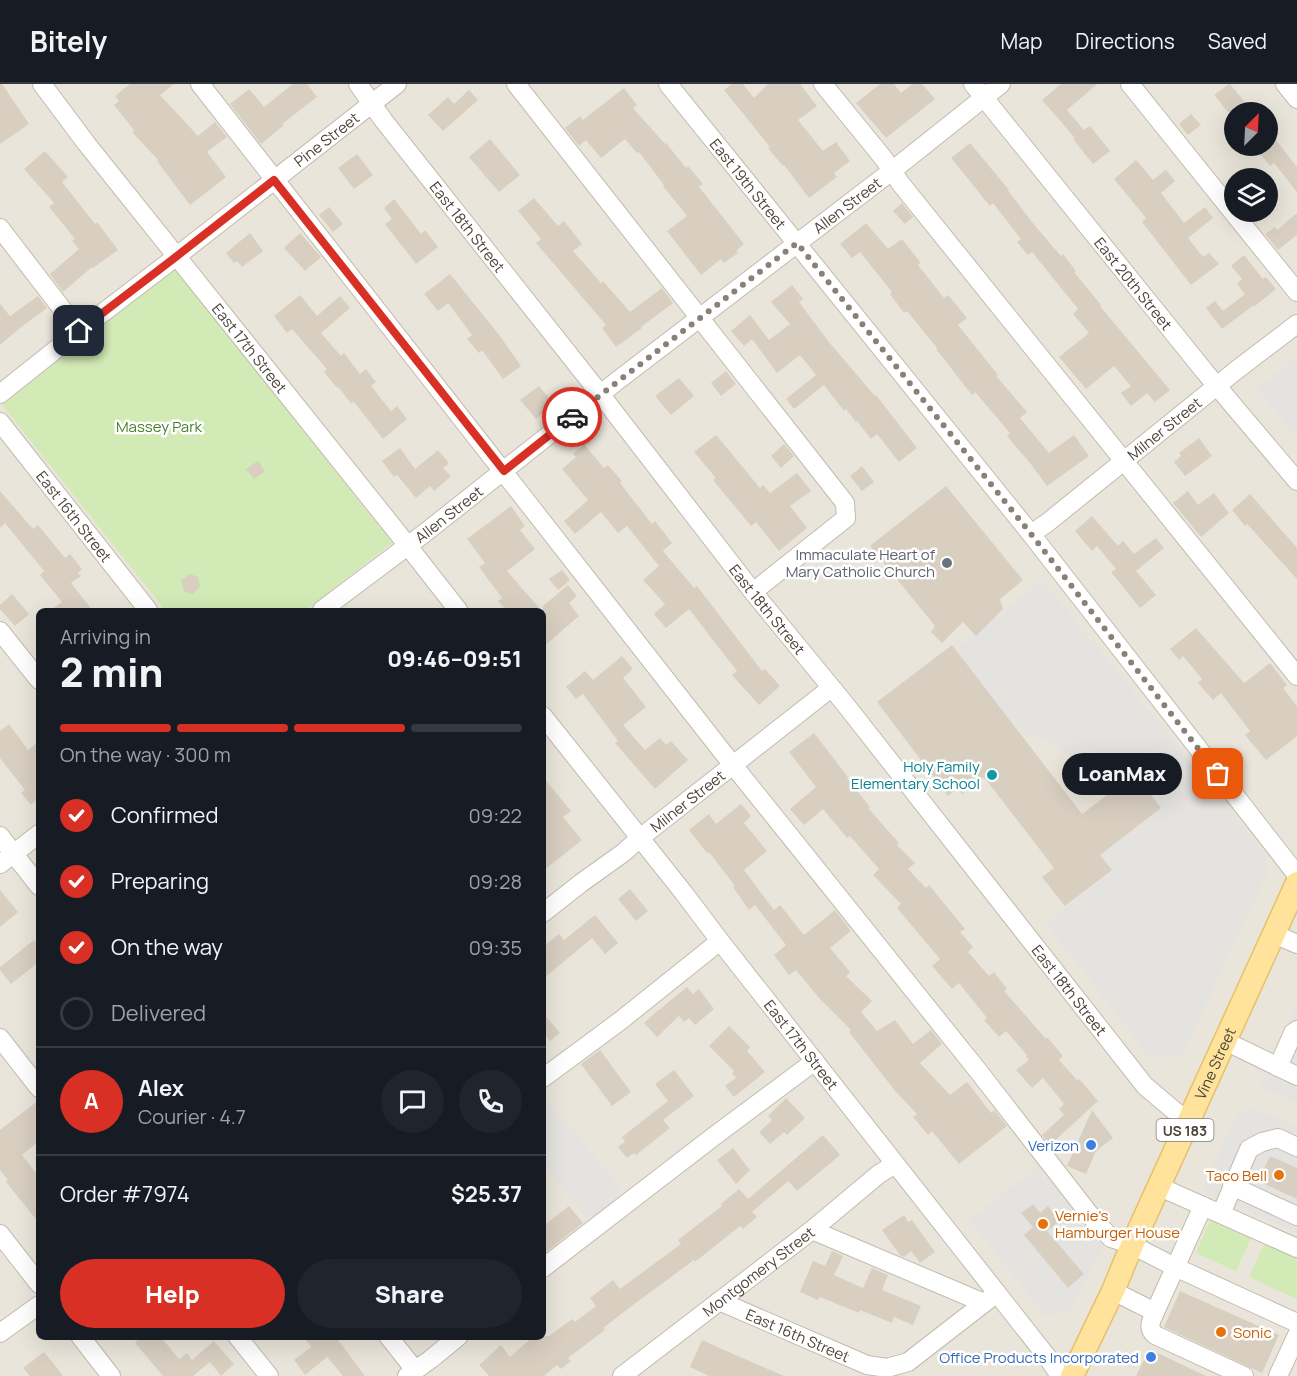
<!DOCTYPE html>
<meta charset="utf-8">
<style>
body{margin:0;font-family:Manrope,sans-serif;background:#20242c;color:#f1f3f6;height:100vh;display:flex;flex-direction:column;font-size:22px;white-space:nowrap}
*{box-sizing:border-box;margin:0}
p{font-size:20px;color:#9ea1a6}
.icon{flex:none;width:33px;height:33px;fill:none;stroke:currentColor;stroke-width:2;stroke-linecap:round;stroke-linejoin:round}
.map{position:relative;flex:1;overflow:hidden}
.side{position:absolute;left:36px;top:524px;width:510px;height:732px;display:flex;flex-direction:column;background:#171b24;border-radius:9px;box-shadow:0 6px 24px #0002}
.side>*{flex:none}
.needle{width:39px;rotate:24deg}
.controls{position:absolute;left:1224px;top:18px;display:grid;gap:12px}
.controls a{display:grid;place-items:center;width:54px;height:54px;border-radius:50%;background:#171b24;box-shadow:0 6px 24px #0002;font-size:30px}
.pin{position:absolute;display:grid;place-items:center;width:51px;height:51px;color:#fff;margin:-26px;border-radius:12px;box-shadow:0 3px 9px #0006}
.courier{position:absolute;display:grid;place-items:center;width:60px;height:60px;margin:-30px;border:4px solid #d93025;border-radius:50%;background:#fff;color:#222;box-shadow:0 2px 8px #0007}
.bubble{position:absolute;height:42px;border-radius:21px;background:#171b24;box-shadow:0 6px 24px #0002;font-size:20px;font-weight:800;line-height:42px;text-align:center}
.head em{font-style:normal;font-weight:800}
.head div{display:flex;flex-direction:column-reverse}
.head{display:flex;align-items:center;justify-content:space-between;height:102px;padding:0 24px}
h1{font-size:39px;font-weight:800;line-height:45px}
.bar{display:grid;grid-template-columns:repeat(4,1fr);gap:9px 6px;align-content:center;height:72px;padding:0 24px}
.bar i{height:8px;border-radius:4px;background:#363941}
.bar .active{background:#d93025}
.bar p{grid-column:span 4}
.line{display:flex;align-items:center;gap:15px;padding:0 24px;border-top:2px solid #363941}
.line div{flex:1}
.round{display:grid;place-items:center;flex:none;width:63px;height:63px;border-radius:32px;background:#20242c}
ol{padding:0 24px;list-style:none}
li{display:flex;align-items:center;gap:18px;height:66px}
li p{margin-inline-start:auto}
li .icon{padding:6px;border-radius:50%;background:#d93025;color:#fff;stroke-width:4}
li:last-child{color:#9ea1a6}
li i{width:33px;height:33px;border:3px solid #363941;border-radius:50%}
.cta{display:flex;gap:12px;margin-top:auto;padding:12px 24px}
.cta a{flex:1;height:69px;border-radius:36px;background:#d93025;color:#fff;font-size:24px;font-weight:800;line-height:69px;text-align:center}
.cta a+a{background:#20242c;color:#f1f3f6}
header{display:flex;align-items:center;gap:36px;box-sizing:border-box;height:84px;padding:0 30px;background:#171b24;border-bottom:2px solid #363941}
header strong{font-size:28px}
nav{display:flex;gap:33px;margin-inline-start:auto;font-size:21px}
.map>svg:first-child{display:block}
.residential{fill:#eae5da;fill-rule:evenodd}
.green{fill:#d2eab5}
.parking{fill:#e5e3e0}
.building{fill:#d8cfc1}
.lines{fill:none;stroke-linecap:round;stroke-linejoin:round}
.minor-casing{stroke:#c2bbae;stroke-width:20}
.major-casing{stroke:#e6c16a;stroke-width:25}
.minor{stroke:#fff;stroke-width:18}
.major{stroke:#ffe39c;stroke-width:22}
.done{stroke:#878178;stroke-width:6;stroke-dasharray:0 10.8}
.route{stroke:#d93025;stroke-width:8}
.worship-dot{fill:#6b7280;stroke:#fff;stroke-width:2}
.culture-dot{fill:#0f9aa8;stroke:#fff;stroke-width:2}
.shop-dot{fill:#3f7fe0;stroke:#fff;stroke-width:2}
.food-dot{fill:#e8710a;stroke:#fff;stroke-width:2}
.labels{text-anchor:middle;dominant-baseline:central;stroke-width:5;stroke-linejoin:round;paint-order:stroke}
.shield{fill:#fff;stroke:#817c74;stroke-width:1.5}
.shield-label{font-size:14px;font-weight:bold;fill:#4b4439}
.street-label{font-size:15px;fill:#4b4439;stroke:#fff}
.park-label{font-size:15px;fill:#4a7f2a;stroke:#fff}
.worship-label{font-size:15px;fill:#5b616d;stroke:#fff;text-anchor:end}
.culture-label{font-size:15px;fill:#0d838f;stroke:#fff;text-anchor:end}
.shop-label{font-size:15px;fill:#366cbe;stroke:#fff;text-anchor:end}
.food-label{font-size:15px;fill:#c56008;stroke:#fff;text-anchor:start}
</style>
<header>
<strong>Bitely</strong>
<nav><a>Map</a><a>Directions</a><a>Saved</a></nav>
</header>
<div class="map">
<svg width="1297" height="1292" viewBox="0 0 1297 1292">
<rect width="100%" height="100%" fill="#f6f3ec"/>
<path class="residential" d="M0 0H1297V1292H0ZM1234 28H1268V62H1234ZM1234 94H1268V128H1234ZM39 526H543V1252H39Z"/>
<path class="green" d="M175 185 392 459 306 526H165L2 321Z
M1210 1136 1251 1154 1236 1187 1196 1169Z
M1265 1158 1297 1173V1215L1249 1193Z"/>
<path class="parking" d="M1297 273V353L1256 305Z
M1042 495 1267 772 1268 787 1182 972 1150 974 1046 839 1108 791 1094 773 1155 726 1113 672 1085 683 1036 651 1025 653 955 566Z
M1297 922V1020L1259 1002Z
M543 1010 626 1111 591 1139 543 1081Z
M1252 1023 1297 1043V1149L1202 1107 1236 1033Z
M1041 1080 1105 1160 1068 1231 1058 1228 1045 1232 969 1136Z"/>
<path class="building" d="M0 0H2L29 40 0 60Z
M130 0H174L160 11 198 52 215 38 227 53 207 68 226 93 190 121 157 77 158 76 132 48 134 46 114 21 119 17 115 12Z
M293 0H307L317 13 282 40 284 41 261 60 230 20 249 5 264 23Z
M732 0H743L754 14 768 0H800L817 22 798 36 823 67 836 58 850 77 834 89 837 93 809 114 784 81 783 82 768 64 770 63 724 6Z
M880 0H894L901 9 912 0H922L935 15 886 54 856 19Z
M1061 0H1097L1067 26 1084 46 1090 42 1110 67 1093 80 1073 55 1075 54 1042 16Z
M1229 0H1230L1253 28H1228L1214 11Z
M624 4 637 21 633 24 665 60 666 59 686 84 688 82 703 100 699 103 744 160 736 167 738 169 724 179 721 175 701 191 667 147 687 132 663 102 664 101 639 68 637 69 625 55 601 74 586 56 579 62 565 44 580 32 583 36Z
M469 6 478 16 443 47 428 31 448 13 454 20Z
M1191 30 1201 41 1188 51 1179 40Z
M1268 46 1297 83V108L1274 79 1270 82 1254 62H1268Z
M490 55 520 91 499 108 469 73Z
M970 59 1009 106 1008 107 1036 143 1061 172 1063 170 1076 187 1074 188 1101 221 1100 222 1170 306 1155 318 1147 309 1131 322 1121 309 1131 302 1114 282 1086 305 1059 273 1089 249 1073 230 1078 225 1032 168 1028 171 1017 158 1021 155 993 119 990 122 951 74Z
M45 67 68 93 62 98 95 140 97 138 118 166 93 184 92 183 63 208 50 190 79 165 72 157 75 155 49 123 54 119 24 85Z
M357 70 373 91 354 105 338 84Z
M1136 76 1153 96 1166 86 1175 97 1161 109 1184 139 1205 123 1213 134 1188 154 1203 173 1209 169 1219 180 1191 201 1142 138 1146 134 1114 95Z
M534 114 558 142 564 137 582 160 573 167 601 199 603 197 630 228 662 204 673 219 641 243 642 244 616 263 602 244 606 241 536 159 541 155 518 127Z
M394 115 421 150 425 146 438 163 416 180 385 140 392 135 384 124Z
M902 119 913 133 905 140 893 127Z
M329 123 343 140 333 148 319 131Z
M1297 129V151L1278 166 1265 150 1275 143 1277 146Z
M866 139 888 165 902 155 921 179 918 181 944 214 948 211 967 234 958 241 998 291 996 292 1027 328 1020 334 1049 369 1074 351 1089 372 1047 402 1030 379 1007 352 1010 349 975 308 972 311 936 265 937 264 907 227 904 229 890 210 892 208 860 168 852 174 840 160Z
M250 149 263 167 242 183 237 177 234 179 226 169Z
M300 149 321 173 305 187 284 164Z
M1244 171 1263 195 1266 193 1276 205 1255 222 1254 221 1222 245 1206 224 1215 217 1223 227 1245 210 1237 200 1242 195 1231 182Z
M450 190 500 252 521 282 503 295 482 266 479 269 467 255 472 251 448 219 438 227 424 210Z
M792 201 803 215 799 218 828 257 875 312 876 311 917 364 899 378 877 350 871 355 857 337 856 338 846 325 844 327 824 301 794 325 786 315 816 291 800 271 777 289 752 255 744 262 731 247 750 231 769 256 790 240 771 218Z
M300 211 317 232 340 212 350 224 321 249 341 272 344 269 360 290 366 285 376 298 371 302 391 327 397 322 407 335 383 355 354 318 351 319 338 303 337 304 324 288 327 285 292 245 287 249 274 232Z
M38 212 47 224 20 244 0 261V220L10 232Z
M726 287 736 300 721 312 711 299Z
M679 294 694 312 671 331 655 312Z
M539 302 554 320 536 335 520 316Z
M716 351 760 404 763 401 770 409 797 389 811 407 790 422 807 444 779 467 756 438 751 442 713 396 716 394 694 368Z
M1199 354 1212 372 1185 392 1174 378 1181 372 1179 369Z
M584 360 604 384 608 381 622 397 620 399 652 440 655 437 672 459 663 467 694 504 697 502 762 587 765 585 780 602 759 621 732 591 737 587 689 525 666 544 654 530 665 520 643 496 659 482 627 442 618 449 601 428 575 450 564 437 588 416 562 385 576 373 573 370Z
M784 360 794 372 781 384 771 372Z
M400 364 415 385 438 366 449 379 443 384 451 392 434 407 430 402 416 414 397 391 394 393 382 377Z
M258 377 265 387 254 395 246 385Z
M862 382 874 398 862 407 850 392Z
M946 402 1023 496 1000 515 1003 525 976 552 963 538 942 559 931 548 935 542 870 462Z
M0 407 33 445 38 441 65 474 70 470 82 485 78 489 81 492 71 499 92 526H51L62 518 40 491 44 487 5 439 0 444Z
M1188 407 1198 421 1214 409 1229 429 1201 453 1173 419Z
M1250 410 1297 464V495L1247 440 1245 442 1232 426Z
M511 422 525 442 520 446 535 465 507 487 541 526H506L498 517 502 514 479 483 485 479 467 455Z
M1092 432 1118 462 1123 457 1134 470 1156 454 1164 464 1136 487 1156 511 1140 524 1111 488 1116 485 1097 462 1092 467 1075 447Z
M562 486 570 496 558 506 549 495Z
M190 490 198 493 200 503 192 510 184 507 181 496Z
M568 501 577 512 569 519 579 532 543 563V522Z
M12 510 29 530 15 542 0 525V521Z
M1196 544 1244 599 1270 579 1287 601 1283 604 1297 622V652L1266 676 1245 651 1250 647 1221 609 1213 616 1198 599 1202 595 1183 572 1179 576 1170 565Z
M952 561 1082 730 1135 690 1161 724 1100 771 1112 786 1065 822 1042 793 1054 784 984 693 962 710 958 704 948 712 877 618Z
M622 572 633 585 623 594 646 623 623 641 645 666 660 654 666 661 671 657 688 676 655 705 615 659 618 657 583 610 576 615 566 603 585 587 593 596Z
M9 640 28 666 39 657V723L35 717 31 721 21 709 25 706 0 674V647Z
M814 649 848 693 847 694 870 723 868 724 899 759 897 761 915 779 908 785 926 804 929 801 965 845 960 848 973 863 968 868 989 892 994 888 1007 905 1004 907 1046 955 1047 953 1063 972 1059 976 1077 996 1079 995 1098 1017 1050 1061 1042 1051 1064 1031 1059 1025 1064 1020 1043 994 1032 1004 1016 986 1029 976 1026 972 1027 971 1006 947 999 953 984 936 987 934 959 899 952 905 932 882 940 875 897 824 901 820 873 791 879 785 850 752 847 754 823 725 804 741 790 725 816 703 789 668Z
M543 693 571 727 563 733 582 756 543 787Z
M741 720 751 732 744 739 767 767 744 786 774 826 780 821 804 851 835 826 851 847 830 864 850 888 846 892 872 917 861 928 877 947 895 936 913 960 931 946 942 960 920 979 950 1011 967 998 991 1029 994 1026 1007 1042 959 1080 932 1047 928 1051 913 1033 917 1030 896 1008 849 948 851 946 820 915 796 886 789 891 774 871 786 861 755 821 749 826 733 803 735 802 709 768 707 769 689 746 709 730 716 740Z
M630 805 648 827 636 837 618 815Z
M0 806 18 828 0 843Z
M595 831 618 859 605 870 592 854 543 895V863L559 850 564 856Z
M34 856 39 863V878L11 900 0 886V883Z
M687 903 693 910 699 905 714 925 695 941 689 934 684 938 679 932 657 953 644 939 658 926H659Z
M543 929 560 949 550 957 543 949Z
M729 942 750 963 747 967 765 988 734 1013 725 1002 736 994 732 989 734 987 709 962Z
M600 966 631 1008 612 1022 581 980Z
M674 986 694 1012 663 1036 670 1044 636 1071 634 1069 627 1074 618 1063 625 1058 622 1053 668 1017 655 1000Z
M786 1014 805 1034 787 1051 784 1048 770 1060 759 1048 772 1036 768 1032Z
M39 1016V1057L22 1071 39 1093V1139L6 1098 8 1096 0 1086V1046Z
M1092 1026 1113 1054 1096 1067 1086 1090 1067 1082Z
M823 1051 840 1071 797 1107 788 1097 752 1128 757 1133 743 1145 740 1142 695 1178 694 1176 633 1221 603 1244 605 1246 568 1274 571 1277 561 1285 557 1281 544 1292H489L479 1281 501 1261 510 1273 534 1252H549L572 1235 575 1238 596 1222 590 1214 613 1196 620 1205 681 1160 678 1156 722 1122 721 1120 739 1105 748 1115Z
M733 1064 750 1086 736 1100 717 1076Z
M1270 1072 1297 1084V1115L1258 1097Z
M1033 1120 1040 1129 1048 1122 1060 1137 1047 1147 1084 1190 1068 1204 1024 1151 1033 1143 1021 1129Z
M569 1122 583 1139 543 1170V1142Z
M904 1131 908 1138 912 1136 935 1168 920 1179 911 1167 904 1173 900 1171 882 1146Z
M832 1167 843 1172 834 1191 863 1204 872 1184 888 1191 882 1206 921 1222 913 1241 894 1233 892 1239 860 1226 859 1229 820 1213 818 1216 800 1208 813 1177 825 1182Z
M1180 1207 1279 1251 1262 1289 1164 1243Z
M142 1252H160L179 1275 187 1269 192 1276 214 1257 234 1280 221 1292 210 1278 193 1292H163L135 1259Z
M303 1252H335L365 1292H343L327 1273 305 1291 294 1276 311 1263Z
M702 1256 733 1270 784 1292H709L690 1283Z
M1149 1265 1206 1292H1136Z
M44 1268 58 1285 63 1292H30L23 1284Z"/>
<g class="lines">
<g class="minor-casing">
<g id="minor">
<path id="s1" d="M42 0 86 59 397 448 458 526"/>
<path d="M200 0 721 666 979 988 1094 1136 1111 1154 1132 1161 1175 1183 1297 1239"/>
<path id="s2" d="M358 0 384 37 601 311 753 508 845 620 1145 1002 1189 1039"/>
<path d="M516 0 845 419 846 434 753 508"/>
<path id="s3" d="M668 0 1031 450 1297 791"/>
<path d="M823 0 884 75 901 100 1297 592"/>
<path id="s4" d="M973 0 1205 288 1297 397"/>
<path d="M1130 0 1297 208"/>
<path d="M1285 0 1297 15"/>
<path d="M0 144 79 247"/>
<path id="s5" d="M0 310 79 247 177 172 397 0"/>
<path id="s6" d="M0 338 148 526"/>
<path id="s7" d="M1031 450 1047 439 1234 288 1297 240"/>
<path id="s8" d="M322 526 426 448 617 297 893 86 1001 0"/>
<path d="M0 547 39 596"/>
<path id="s9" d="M543 632 683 808 720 857 1048 1274 1060 1292"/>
<path d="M0 752 39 802"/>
<path d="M0 780 39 750"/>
<path id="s10" d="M543 829 581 799 623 769 640 754 831 604"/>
<path d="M1274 850 1297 860"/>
<path d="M0 954 39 1004"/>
<path d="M1225 957 1297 992"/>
<path d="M1278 983 1293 949 1297 946"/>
<path d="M543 994 620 937 720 857"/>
<path d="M1232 1102 1297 1132"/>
<path d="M1160 1103 1297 1164"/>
<path d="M1203 1122 1155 1228C1151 1237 1147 1244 1155 1251L1244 1292"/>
<path d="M1221 1130 1249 1065 1262 1058 1278 1054 1297 1063"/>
<path d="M812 1146 984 1219"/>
<path d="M0 1150 39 1200"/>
<path d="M543 1184 713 1053 815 977"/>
<path d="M1113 1207 1155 1228"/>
<path id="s11" d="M719 1217 867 1281 887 1284 908 1278 997 1209"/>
<path d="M0 1249 39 1221"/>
<path d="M80 1252 111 1292"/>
<path d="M237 1252 269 1292"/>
<path d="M388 1252 415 1286"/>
<path d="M407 1292 431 1275 459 1252"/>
<path id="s12" d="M622 1292 812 1146 879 1090 895 1080"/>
<path d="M1278 1292 1297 1251"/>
</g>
</g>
<g class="major-casing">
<g id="major">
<path id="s13" d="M1072 1292 1113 1207 1132 1161 1297 799"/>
</g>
</g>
<use href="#minor" class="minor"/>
<use href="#major" class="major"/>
</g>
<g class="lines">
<path class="done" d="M572 333 797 159 1031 450 1218 690"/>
<path class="route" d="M79 247 177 172 274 96 504 387 572 333"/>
</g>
<circle class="worship-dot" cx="947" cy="479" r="6"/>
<circle class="culture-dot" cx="992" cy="691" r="6"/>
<g class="shop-dot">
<circle cx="1091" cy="1061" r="6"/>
<circle cx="1151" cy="1273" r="6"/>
</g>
<g class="food-dot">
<circle cx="1279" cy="1091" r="6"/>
<circle cx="1043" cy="1140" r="6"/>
<circle cx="1221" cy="1248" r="6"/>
</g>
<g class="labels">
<rect class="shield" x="1156.5" y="1035" width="57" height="22" rx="4.5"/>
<g class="shield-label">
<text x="1185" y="1046">US 183</text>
</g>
<g class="street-label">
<text stroke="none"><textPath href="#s5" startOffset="414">Pine Street</textPath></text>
<text stroke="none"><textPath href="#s3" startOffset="128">East 19th Street</textPath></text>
<text stroke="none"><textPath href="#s8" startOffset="663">Allen Street</textPath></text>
<text stroke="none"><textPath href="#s2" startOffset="180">East 18th Street</textPath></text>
<text stroke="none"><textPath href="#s4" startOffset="256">East 20th Street</textPath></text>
<text stroke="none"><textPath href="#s1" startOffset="336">East 17th Street</textPath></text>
<text stroke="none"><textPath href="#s7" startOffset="170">Milner Street</textPath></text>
<text stroke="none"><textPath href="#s8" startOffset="159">Allen Street</textPath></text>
<text stroke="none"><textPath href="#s6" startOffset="120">East 16th Street</textPath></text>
<text stroke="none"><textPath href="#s2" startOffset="666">East 18th Street</textPath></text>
<text stroke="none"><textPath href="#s10" startOffset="183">Milner Street</textPath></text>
<text stroke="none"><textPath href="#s2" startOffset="1152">East 18th Street</textPath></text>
<text stroke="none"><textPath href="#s9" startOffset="418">East 17th Street</textPath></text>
<text stroke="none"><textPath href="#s13" startOffset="344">Vine Street</textPath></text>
<text stroke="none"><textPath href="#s12" startOffset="172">Montgomery Street</textPath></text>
<text stroke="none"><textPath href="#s11" startOffset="86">East 16th Street</textPath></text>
</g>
<g class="park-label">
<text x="159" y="342">Massey Park</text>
</g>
<g class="worship-label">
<text x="935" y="470">Immaculate Heart of<tspan x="935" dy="17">Mary Catholic Church</tspan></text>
</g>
<g class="culture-label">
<text x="980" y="682">Holy Family<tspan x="980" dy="17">Elementary School</tspan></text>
</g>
<g class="shop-label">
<text x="1079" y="1061">Verizon</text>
<text x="1139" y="1273">Office Products Incorporated</text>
</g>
<g class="food-label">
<text x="1267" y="1091" text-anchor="end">Taco Bell</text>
<text x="1055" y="1131">Vernie's<tspan x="1055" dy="17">Hamburger House</tspan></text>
<text x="1233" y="1248">Sonic</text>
</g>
</g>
</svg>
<div class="controls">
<a><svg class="needle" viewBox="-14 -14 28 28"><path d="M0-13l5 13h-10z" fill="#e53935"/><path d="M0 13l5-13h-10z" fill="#9ea1a6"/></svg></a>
<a><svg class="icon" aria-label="layers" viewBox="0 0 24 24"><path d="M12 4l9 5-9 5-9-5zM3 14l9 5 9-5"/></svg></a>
</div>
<div class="pin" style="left:1218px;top:690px;background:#ea580c"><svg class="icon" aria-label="bag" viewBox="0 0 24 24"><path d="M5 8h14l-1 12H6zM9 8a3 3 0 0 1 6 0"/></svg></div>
<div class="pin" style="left:79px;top:247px;background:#1f2937"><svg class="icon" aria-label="home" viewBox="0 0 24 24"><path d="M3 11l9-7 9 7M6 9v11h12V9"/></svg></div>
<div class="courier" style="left:572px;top:333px"><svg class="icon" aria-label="car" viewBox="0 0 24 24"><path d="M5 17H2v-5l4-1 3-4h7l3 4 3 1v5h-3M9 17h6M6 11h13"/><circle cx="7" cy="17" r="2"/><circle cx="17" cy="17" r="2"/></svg></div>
<div class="bubble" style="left:1062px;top:669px;width:120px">LoanMax</div>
<section class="side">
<div class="head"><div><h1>2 min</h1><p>Arriving in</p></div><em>09:46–09:51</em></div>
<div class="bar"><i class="active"></i><i class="active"></i><i class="active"></i><i></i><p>On the way · 300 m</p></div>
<ol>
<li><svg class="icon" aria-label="check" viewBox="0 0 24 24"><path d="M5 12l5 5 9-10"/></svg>Confirmed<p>09:22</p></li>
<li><svg class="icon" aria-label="check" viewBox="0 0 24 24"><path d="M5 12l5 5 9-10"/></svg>Preparing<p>09:28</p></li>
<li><svg class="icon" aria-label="check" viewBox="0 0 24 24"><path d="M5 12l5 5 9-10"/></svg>On the way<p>09:35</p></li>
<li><i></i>Delivered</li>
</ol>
<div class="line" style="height:108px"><b class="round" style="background:#d93025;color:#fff">A</b><div><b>Alex</b><p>Courier · 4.7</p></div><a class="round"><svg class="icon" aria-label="chat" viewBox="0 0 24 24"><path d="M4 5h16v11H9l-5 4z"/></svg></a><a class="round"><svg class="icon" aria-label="phone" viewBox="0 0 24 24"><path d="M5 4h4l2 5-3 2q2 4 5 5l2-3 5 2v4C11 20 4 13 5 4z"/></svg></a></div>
<div class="line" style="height:78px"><div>Order #7974</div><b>$25.37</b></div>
<div class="cta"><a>Help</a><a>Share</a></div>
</section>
</div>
